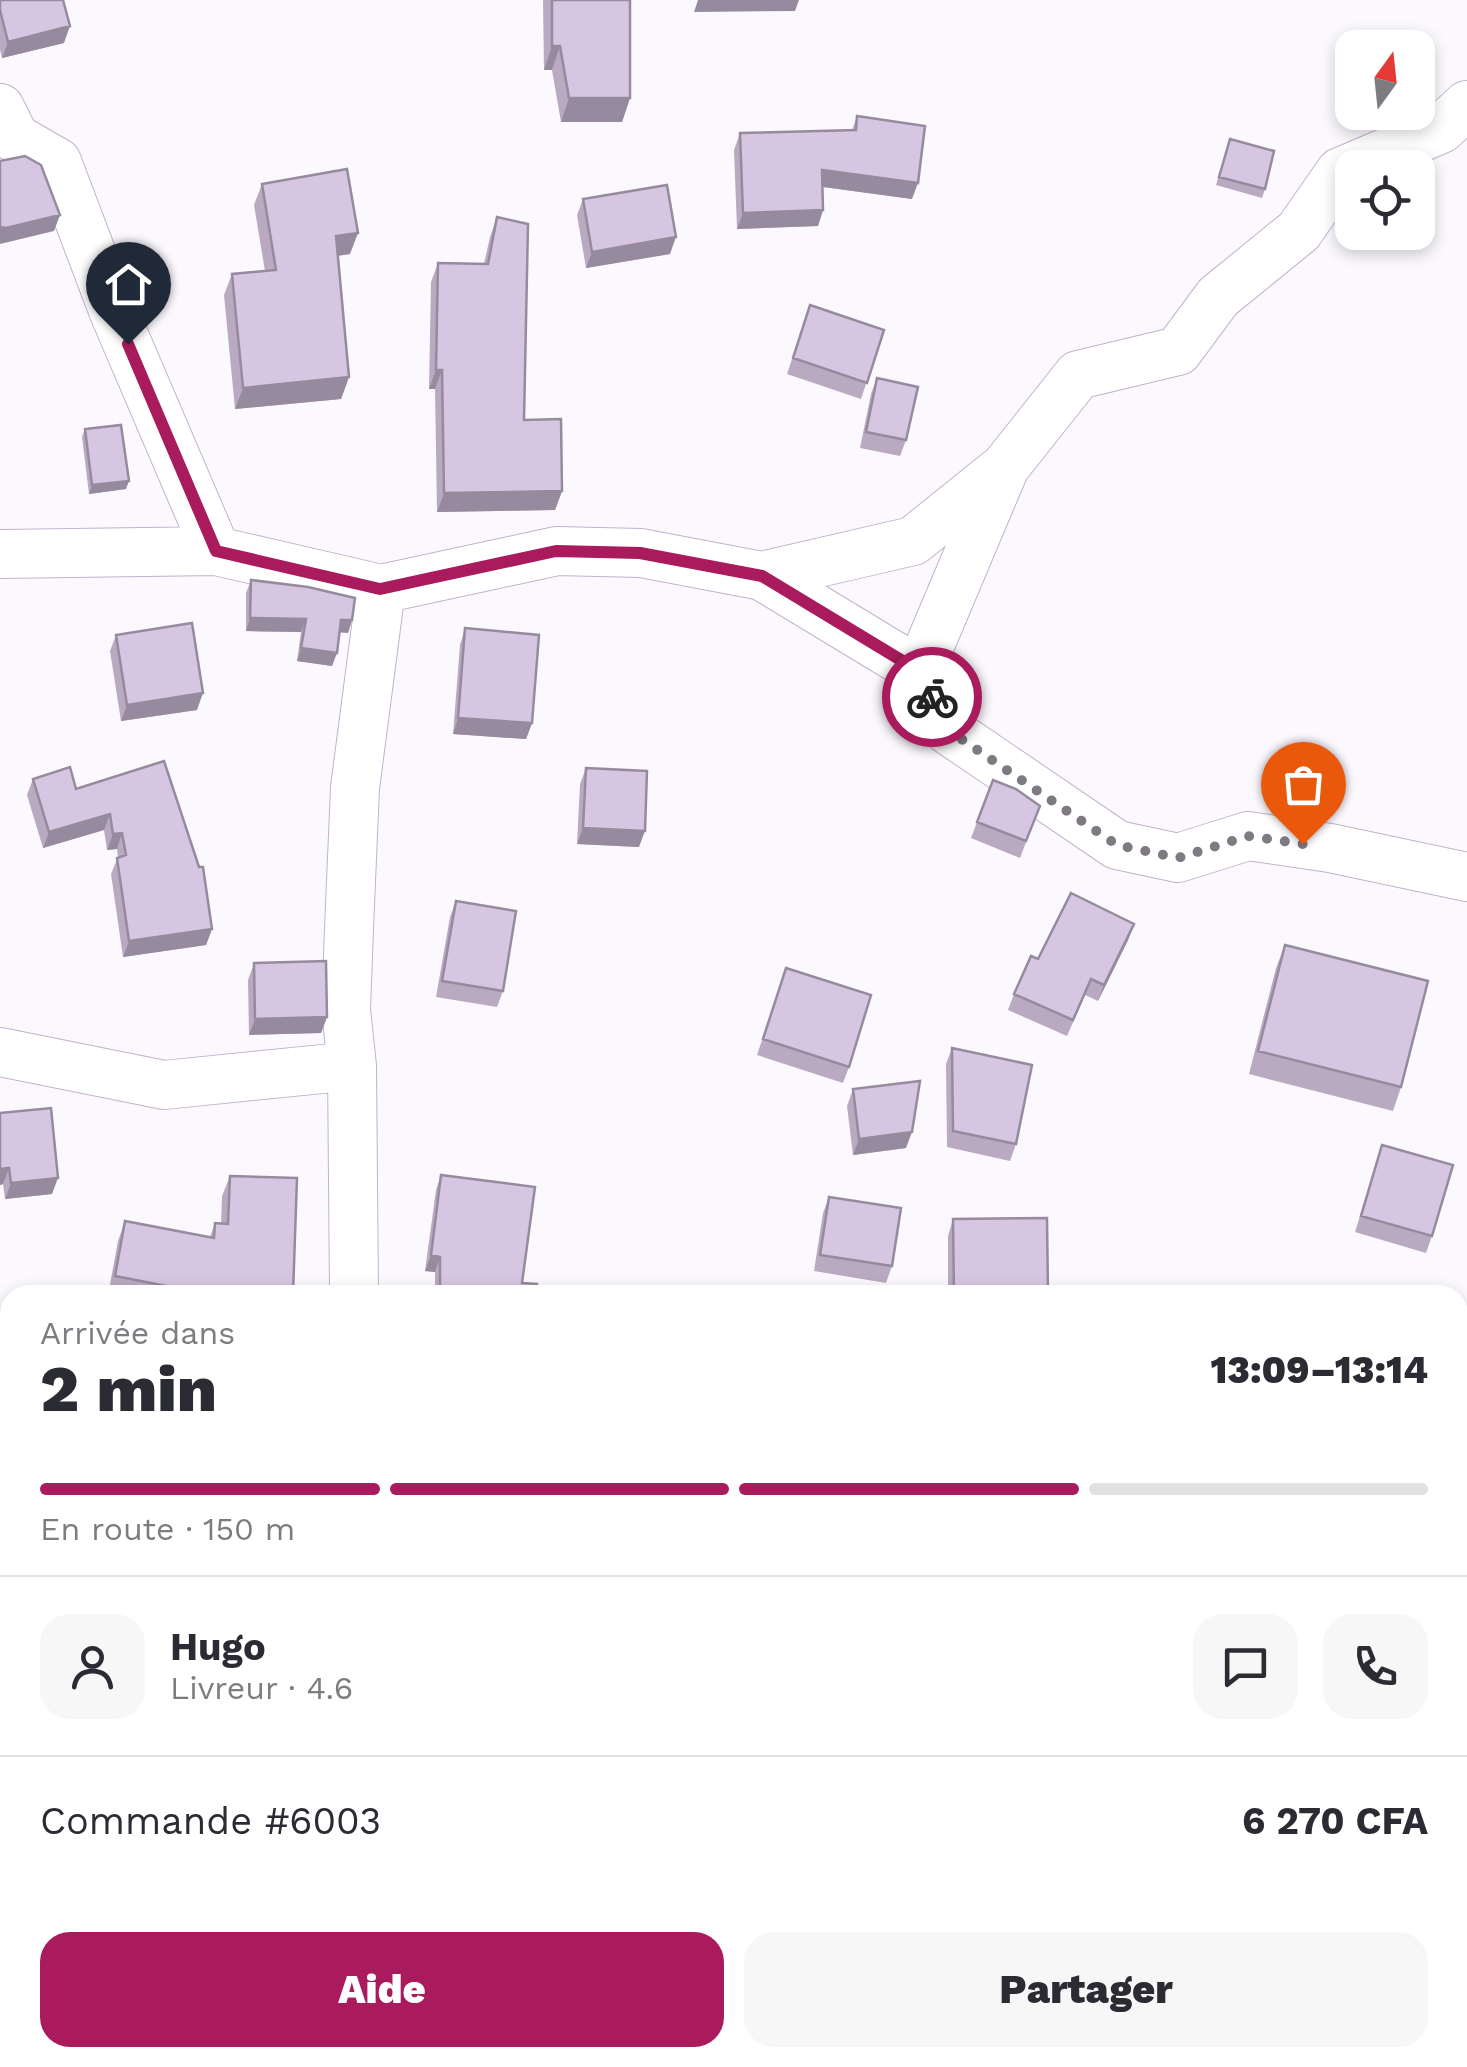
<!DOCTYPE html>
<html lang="fr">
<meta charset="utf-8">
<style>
body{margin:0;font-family:"Work Sans",sans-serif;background:#f7f7f7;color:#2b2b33;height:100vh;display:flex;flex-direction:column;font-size:38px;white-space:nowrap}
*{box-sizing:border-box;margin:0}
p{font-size:32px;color:#7c7c81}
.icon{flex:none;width:55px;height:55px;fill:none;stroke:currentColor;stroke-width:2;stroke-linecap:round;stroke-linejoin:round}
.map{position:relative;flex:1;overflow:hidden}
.sheet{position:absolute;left:0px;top:1285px;width:1468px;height:782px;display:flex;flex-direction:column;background:#fff;border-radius:30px 30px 0 0;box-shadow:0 5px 15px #0003}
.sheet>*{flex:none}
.needle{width:65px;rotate:15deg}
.fabs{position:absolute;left:1335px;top:30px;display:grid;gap:20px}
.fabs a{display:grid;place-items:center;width:100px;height:100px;border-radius:20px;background:#fff;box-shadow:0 5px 15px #0003;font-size:50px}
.pin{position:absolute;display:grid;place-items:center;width:85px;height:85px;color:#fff;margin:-102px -42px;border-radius:50% 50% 50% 0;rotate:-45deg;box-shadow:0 0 10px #0007}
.pin .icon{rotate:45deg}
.courier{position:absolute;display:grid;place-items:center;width:100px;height:100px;margin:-50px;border:8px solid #a91b5c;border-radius:50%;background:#fff;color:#222;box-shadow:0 2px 12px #0007}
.overview em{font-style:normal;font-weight:800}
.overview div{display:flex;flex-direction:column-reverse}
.overview{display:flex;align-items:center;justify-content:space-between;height:170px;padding:0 40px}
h1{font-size:65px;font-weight:800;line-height:75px}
.bar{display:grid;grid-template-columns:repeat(4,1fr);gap:15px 10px;align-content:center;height:120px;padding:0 40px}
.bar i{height:12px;border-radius:8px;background:#e1e1e2}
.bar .current{background:#a91b5c}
.bar p{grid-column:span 4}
.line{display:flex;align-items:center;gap:25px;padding:0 40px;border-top:2px solid #e1e1e2}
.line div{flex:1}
.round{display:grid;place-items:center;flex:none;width:105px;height:105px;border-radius:30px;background:#f7f7f7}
.primary-button{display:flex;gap:20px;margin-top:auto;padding:20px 40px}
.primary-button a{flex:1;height:115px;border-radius:30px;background:#a91b5c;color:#fff;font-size:40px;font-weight:800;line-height:115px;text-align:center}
.primary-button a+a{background:#f7f7f7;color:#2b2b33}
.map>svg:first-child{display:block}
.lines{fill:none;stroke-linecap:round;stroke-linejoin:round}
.minor-casing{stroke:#c2b2cc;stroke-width:50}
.minor{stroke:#fff;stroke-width:48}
.wall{fill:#b9aac2}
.shaded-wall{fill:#968b9e}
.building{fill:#d7c6e1;stroke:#968b9e;stroke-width:2.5}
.done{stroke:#7f7a82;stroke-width:10;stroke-dasharray:0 18}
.route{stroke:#a91b5c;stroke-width:12}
</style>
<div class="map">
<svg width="1467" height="2067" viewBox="0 0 1467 2067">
<rect width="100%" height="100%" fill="#fcf9fe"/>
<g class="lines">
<g class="minor-casing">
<path id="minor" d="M1467 105 1441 129 1340 172 1299 231 1218 297 1178 351 1078 375 1005 467 919 671 948 730 1117 845 1178 858 1248 836 1330 848 1467 877
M0 108 15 138 57 162 113 310 216 551 381 589 355 788 349 928 346 1010 352 1066 354 1295
M0 554 216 551
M762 576 913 541 1000 471
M381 589 557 551 641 553 762 576 919 671
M0 1052 164 1085 352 1066
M0 1591 10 1592
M1458 1972 1467 1973
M3 2067 10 2035"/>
</g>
<use href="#minor" class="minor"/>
</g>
<path class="wall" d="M0 0 64 43 2 58 0 50Z
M543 0H630V98L622 122H561L552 70H544Z
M857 116 912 199 823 187V210L818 226 737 229 734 150 740 133 852 130Z
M1230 139 1265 189 1262 198 1216 185Z
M262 184 350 254 338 256 349 377 341 399 235 409 224 295 232 274 265 271 254 205Z
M583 199 670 254 586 268 577 215Z
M497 217 524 420 562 491 555 510 437 512 435 389H429L431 282 438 263 484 264 490 237Z
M810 305 884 330 861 399 787 374Z
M877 378 906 440 900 456 860 448 871 394Z
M85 429 126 489 89 494 82 437Z
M251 580 352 620 348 633 340 632 332 666 297 661 301 632 246 631V593Z
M465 628 532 723 526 739 453 734 460 645Z
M116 635 197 710 121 721 110 651Z
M164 761 212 929 206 945 123 957 111 874 118 857 117 849 107 850 104 830 43 848 27 795 33 779 76 789Z
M586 768 639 847 577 844 580 784Z
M993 780 1040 806 1020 858 971 838Z
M456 901 503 991 497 1007 436 997 450 917Z
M1134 924 1128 940 1098 1001 1085 995 1067 1036 1008 1010 1014 994 1038 959Z
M1285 945 1401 1087 1393 1111 1249 1074 1276 968Z
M254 963 327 1017 321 1033 249 1035 248 980Z
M786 968 849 1067 843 1083 757 1055Z
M952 1048 1016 1144 1010 1161 947 1147 946 1064Z
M853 1089 906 1148 853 1155 847 1106Z
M0 1113 52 1194 5 1199 3 1184 0 1185Z
M1382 1145 1432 1236 1426 1253 1355 1232Z
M441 1175 522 1283 536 1295H435V1272L425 1271 436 1190Z
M230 1176 293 1295H108L118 1241 125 1221 210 1237 215 1223 221 1224 222 1196Z
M829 1197 892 1266 886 1283 814 1271 823 1213Z
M953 1219 1048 1295H948V1236Z
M1458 1497 1467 1499V1627L1458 1625Z
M1463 1660 1467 1661V1740L1458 1739V1674Z
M0 1752 7 1829 2 1845H0Z
M49 2058H579L578 2067H47Z
M1266 2058H1293L1292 2062Z"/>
<path class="shaded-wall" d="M698 0H799L795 11 694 12Z
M70 26 64 43 2 58 8 42Z
M552 46H560L552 70H544Z
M569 98H630L622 122H561Z
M822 170 918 183 912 199 816 186Z
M823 210 818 226 737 229 743 213Z
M60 215 54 231 0 244V227Z
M358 233 350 254 328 257 336 236Z
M676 237 670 254 586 268 592 252Z
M436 370H442L435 389H429Z
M349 377 341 399 235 409 243 388Z
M129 481 126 489 89 494 92 485Z
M562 491 555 510 437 512 444 493Z
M250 618 306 619 301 632 246 631Z
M341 620H352L348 633 337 632Z
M301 648 337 653 332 666 297 661Z
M203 693 197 710 121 721 127 705Z
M458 718 532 723 526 739 453 734Z
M110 814 104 830 43 848 49 832Z
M583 828 645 831 639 847 577 844Z
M122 833 117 849 107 850 113 834Z
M1134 924 1128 940 1098 1001 1104 985Z
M212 929 206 945 123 957 129 941Z
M327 1017 321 1033 249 1035 255 1019Z
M912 1132 906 1148 853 1155 859 1139Z
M9 1168 3 1184 0 1185V1169Z
M58 1178 52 1194 5 1199 11 1183Z
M431 1255 440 1257 435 1272 425 1271Z
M1458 1370 1467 1371V1388L1458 1387Z"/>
<path class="building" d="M0 0H63L70 26 8 42 0 10Z
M552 0H630V98H569L560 46H552Z
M857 116 925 126 918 183 822 170 823 210 743 213 740 133 856 130Z
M1230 139 1274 151 1265 189 1219 177Z
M25 156 41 165 60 215 6 228 0 227V161Z
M347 169 358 233 336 236 349 377 243 388 232 274 276 270 262 184Z
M667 185 676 237 592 252 583 199Z
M497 217 528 224 524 420 561 419 562 491 444 493 442 370H436L438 263 488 264Z
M810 305 884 330 867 383 793 358Z
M877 378 918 387 906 440 866 432Z
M121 425 129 481 92 485 85 429Z
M251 580 308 587 355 598 352 620H341L337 653 301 648 306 619 250 618Z
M192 623 203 693 127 705 116 635Z
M465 628 539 635 532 723 458 718Z
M164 761 199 867H203L212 929 129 941 117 858 126 855 122 833 113 834 110 814 49 832 33 779 70 767 76 789Z
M586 768 647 771 645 831 583 828Z
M993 780 1016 789 1040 806 1026 841 977 822Z
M1071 893 1134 924 1104 985 1091 979 1073 1020 1014 994 1031 956 1038 959Z
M456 901 516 911 503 991 442 981Z
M1285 945 1428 981 1401 1087 1258 1051Z
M326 961 327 1017 255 1019 254 963Z
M786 968 871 995 849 1067 763 1039Z
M952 1048 1032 1065 1016 1144 953 1131Z
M920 1081 912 1132 859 1139 853 1089Z
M51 1108 58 1178 11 1183 9 1168 0 1169V1113Z
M1382 1145 1453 1165 1432 1236 1361 1216Z
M441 1175 535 1187 522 1283 537 1284 536 1295H440V1257L431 1255Z
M230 1176 297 1178 293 1295H208V1294L115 1276 125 1221 214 1238 215 1223 228 1224Z
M829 1197 901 1208 892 1266 820 1255Z
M1047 1218 1048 1295H954L953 1219Z
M1458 1316 1467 1317V1371L1458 1370Z
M1458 1497 1467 1499V1609L1458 1608Z
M1463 1660 1467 1661V1723L1458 1722V1694Z
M0 1752 10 1754V1816L7 1829 0 1828Z
M53 2058H579L578 2067H52Z
M676 2058H752L774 2061 773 2067H675Z"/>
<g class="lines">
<path class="done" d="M932 697 948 730 1117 845 1178 858 1248 836 1303 844"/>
<path class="route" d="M128 344 216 551 380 589 556 551 640 553 762 576 919 671 932 697"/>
</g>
</svg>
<div class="fabs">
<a><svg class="needle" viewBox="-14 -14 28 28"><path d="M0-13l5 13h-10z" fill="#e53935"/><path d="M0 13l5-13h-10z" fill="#7c7c81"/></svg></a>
<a><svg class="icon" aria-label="locate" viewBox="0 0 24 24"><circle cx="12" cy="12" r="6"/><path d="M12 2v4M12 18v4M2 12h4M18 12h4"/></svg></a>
</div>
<div class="pin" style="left:1303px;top:844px;background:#ea580c"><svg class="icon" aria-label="bag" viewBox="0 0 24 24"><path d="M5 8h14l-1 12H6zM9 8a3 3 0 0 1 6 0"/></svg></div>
<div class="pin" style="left:128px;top:344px;background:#1f2937"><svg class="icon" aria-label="home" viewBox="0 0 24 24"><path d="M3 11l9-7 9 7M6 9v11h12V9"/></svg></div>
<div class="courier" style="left:932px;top:697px"><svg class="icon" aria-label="bike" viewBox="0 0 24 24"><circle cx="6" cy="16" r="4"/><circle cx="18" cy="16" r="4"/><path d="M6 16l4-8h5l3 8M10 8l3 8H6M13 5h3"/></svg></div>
<section class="sheet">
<div class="overview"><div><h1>2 min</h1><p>Arrivée dans</p></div><em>13:09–13:14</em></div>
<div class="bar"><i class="current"></i><i class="current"></i><i class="current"></i><i></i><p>En route · 150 m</p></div>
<div class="line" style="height:180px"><a class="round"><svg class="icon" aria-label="person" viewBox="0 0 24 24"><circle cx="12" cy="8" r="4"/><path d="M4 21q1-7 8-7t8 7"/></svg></a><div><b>Hugo</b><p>Livreur · 4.6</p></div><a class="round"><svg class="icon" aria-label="chat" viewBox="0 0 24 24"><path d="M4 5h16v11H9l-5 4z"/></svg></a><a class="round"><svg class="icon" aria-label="phone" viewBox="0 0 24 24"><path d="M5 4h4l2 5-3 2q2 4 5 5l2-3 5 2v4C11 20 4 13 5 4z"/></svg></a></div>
<div class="line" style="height:130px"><div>Commande #6003</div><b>6 270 CFA</b></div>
<div class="primary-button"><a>Aide</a><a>Partager</a></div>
</section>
</div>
